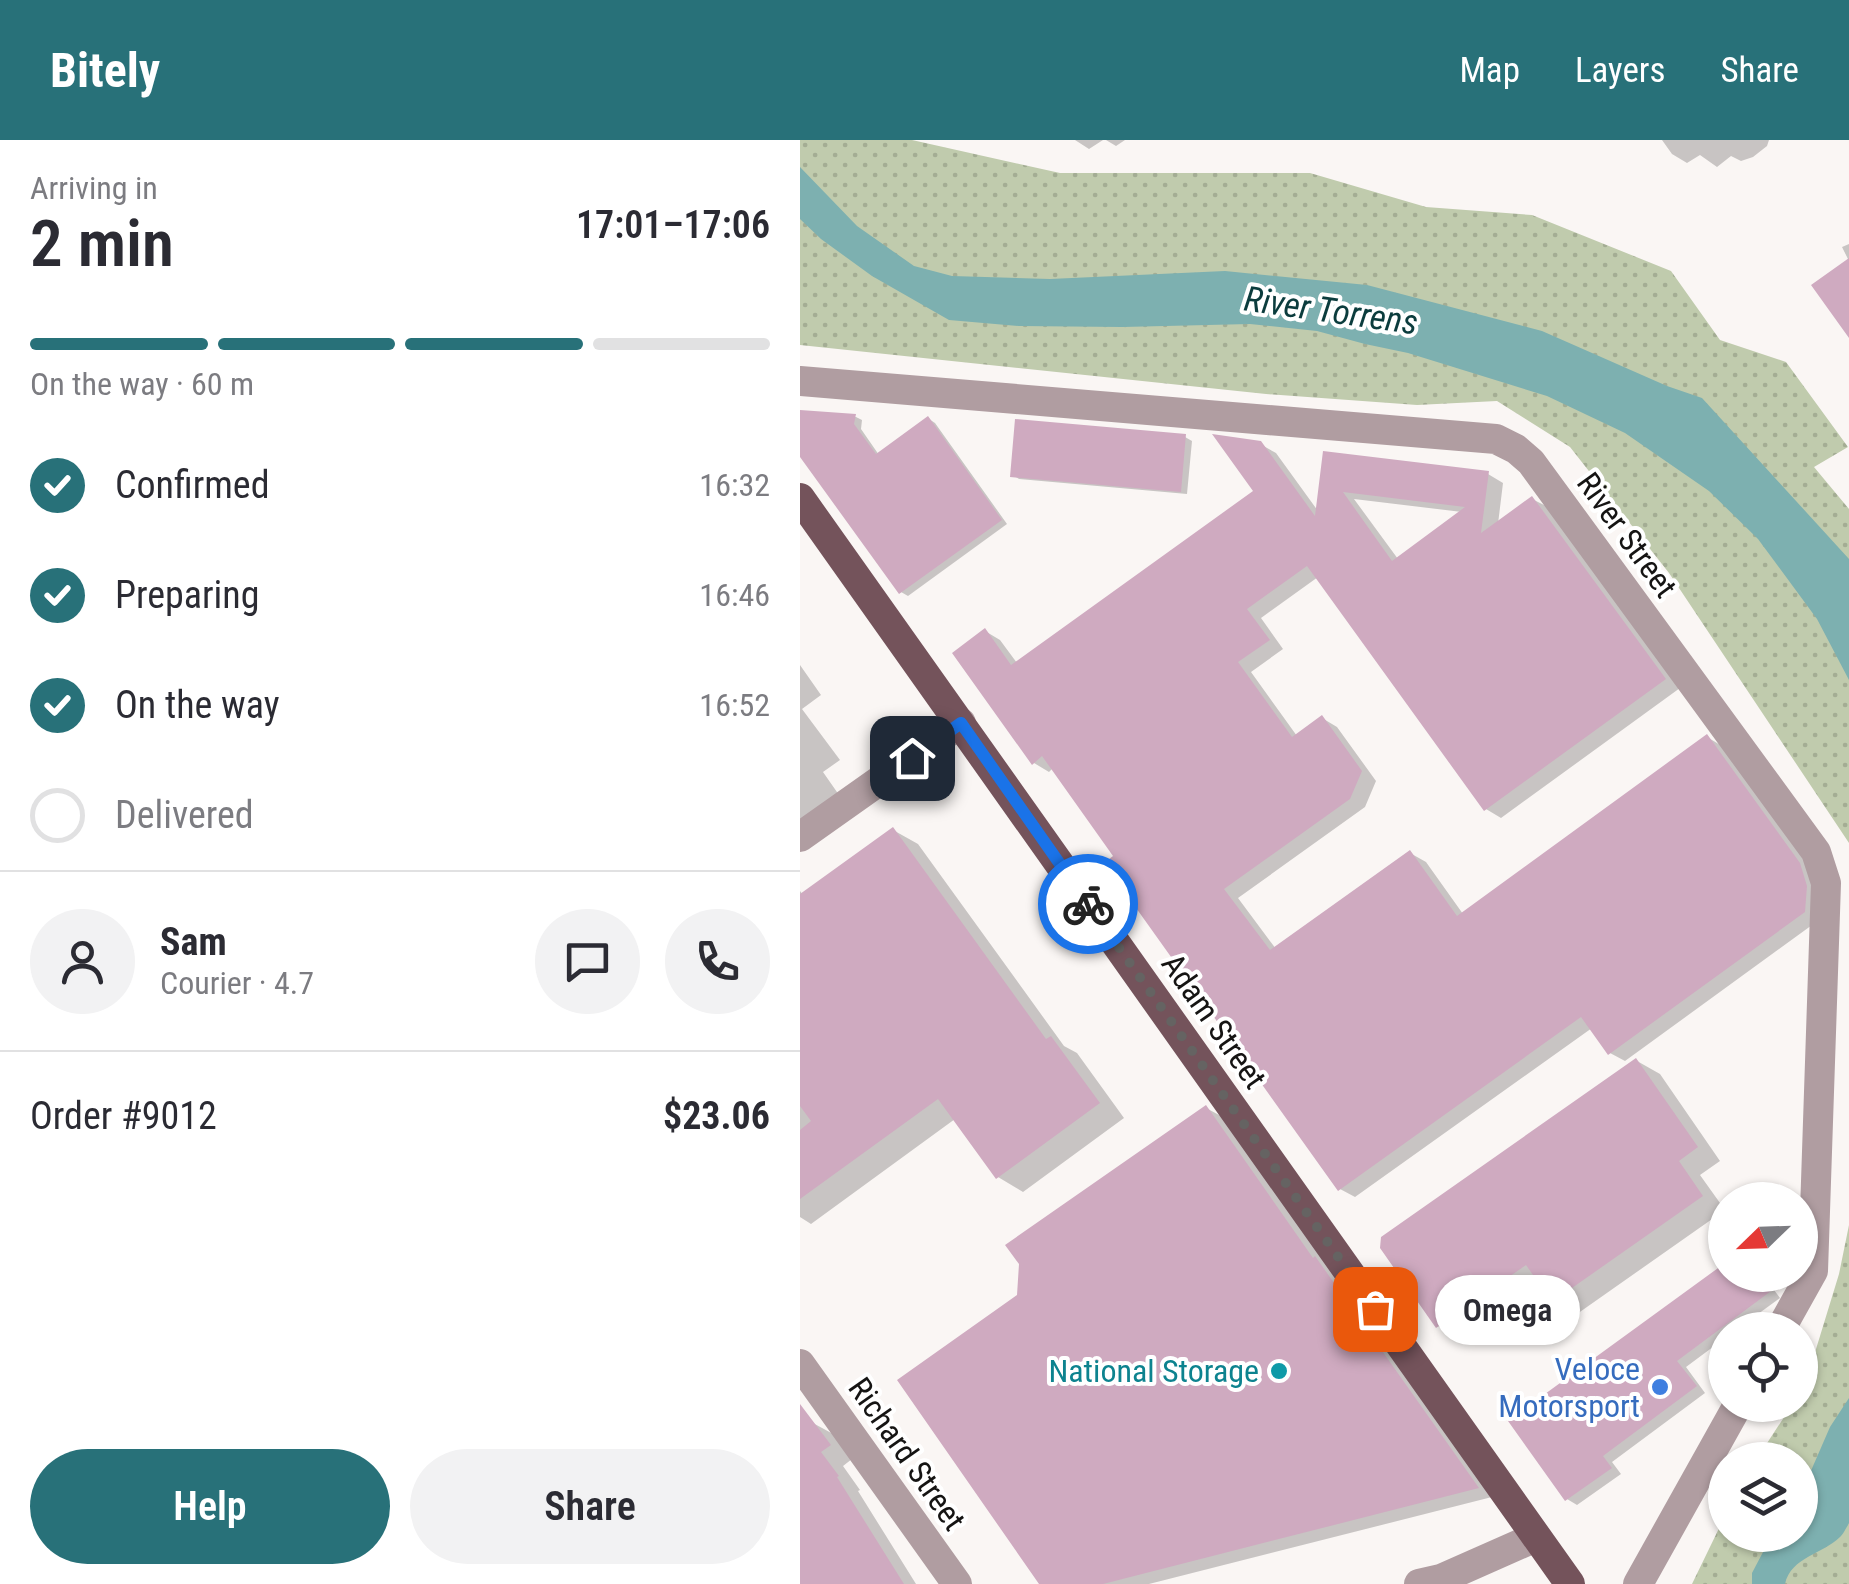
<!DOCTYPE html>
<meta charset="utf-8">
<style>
body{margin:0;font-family:"Roboto Condensed",sans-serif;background:#f2f2f3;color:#2b2b33;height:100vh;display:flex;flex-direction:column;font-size:38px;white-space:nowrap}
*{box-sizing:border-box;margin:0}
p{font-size:32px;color:#7c7c81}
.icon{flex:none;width:55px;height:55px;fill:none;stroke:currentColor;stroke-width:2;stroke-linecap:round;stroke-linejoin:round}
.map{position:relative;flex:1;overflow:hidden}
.side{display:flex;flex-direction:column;background:#fff;width:800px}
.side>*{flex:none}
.needle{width:65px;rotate:247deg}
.buttons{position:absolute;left:908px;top:1042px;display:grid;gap:20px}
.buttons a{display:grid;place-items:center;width:110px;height:110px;border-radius:50%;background:#fff;box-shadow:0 2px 8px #0004;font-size:50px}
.pin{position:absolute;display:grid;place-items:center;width:85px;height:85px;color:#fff;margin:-42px;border-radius:20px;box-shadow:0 5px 15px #0006}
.courier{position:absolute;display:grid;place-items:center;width:100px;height:100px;margin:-50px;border:8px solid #1a73e8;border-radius:50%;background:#fff;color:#222;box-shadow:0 2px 12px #0007}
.bubble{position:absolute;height:70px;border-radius:35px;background:#fff;box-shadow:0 2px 8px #0004;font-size:32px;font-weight:600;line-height:70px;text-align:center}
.head em{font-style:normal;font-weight:600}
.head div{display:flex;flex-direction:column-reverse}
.head{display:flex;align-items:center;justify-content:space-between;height:170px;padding:0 30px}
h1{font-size:65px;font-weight:600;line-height:75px}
.bar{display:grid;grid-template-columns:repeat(4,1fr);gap:15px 10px;align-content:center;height:120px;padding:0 30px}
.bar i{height:12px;border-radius:8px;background:#e1e1e2}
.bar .active{background:#287179}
.bar p{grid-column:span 4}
.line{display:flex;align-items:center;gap:25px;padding:0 30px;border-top:2px solid #e1e1e2}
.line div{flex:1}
.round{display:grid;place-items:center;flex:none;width:105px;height:105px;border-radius:52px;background:#f2f2f3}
ol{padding:0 30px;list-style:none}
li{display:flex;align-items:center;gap:30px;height:110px}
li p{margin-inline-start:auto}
li .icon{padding:10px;border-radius:50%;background:#287179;color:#fff;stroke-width:4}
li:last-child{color:#7c7c81}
li i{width:55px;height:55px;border:5px solid #e1e1e2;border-radius:50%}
.cta{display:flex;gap:20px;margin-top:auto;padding:20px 30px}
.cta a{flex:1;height:115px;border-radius:60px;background:#287179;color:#fff;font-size:40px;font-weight:600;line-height:115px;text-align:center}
.cta a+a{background:#f2f2f3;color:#2b2b33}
header{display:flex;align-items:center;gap:60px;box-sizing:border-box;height:140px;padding:0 50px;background:#287179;color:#fff}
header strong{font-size:48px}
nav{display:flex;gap:55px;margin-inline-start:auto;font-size:35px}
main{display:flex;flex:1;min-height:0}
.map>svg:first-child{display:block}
.park{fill:url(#park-dots)}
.water{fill:#7db0b0}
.shadow{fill:#0003;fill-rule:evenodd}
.building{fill:#cfaac0;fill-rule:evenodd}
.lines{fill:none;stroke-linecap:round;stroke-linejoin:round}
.minor{stroke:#b09da1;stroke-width:30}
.major{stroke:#74535b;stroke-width:30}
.done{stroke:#656362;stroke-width:10;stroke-dasharray:0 18}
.route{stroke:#1a73e8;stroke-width:12}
.culture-dot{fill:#0f9aa8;stroke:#fff;stroke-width:4}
.shop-dot{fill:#3f7fe0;stroke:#fff;stroke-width:4}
.labels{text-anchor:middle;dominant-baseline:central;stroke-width:8;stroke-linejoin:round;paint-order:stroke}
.street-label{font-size:32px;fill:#151413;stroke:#fff}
.shop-label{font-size:32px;fill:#366cbe;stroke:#fff;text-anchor:end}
.culture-label{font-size:32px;fill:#0d838f;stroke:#fff;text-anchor:end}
.water-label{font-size:35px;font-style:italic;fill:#0b3c3d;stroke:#fff}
</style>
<header>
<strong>Bitely</strong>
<nav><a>Map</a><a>Layers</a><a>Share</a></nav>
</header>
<main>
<section class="side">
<div class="head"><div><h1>2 min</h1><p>Arriving in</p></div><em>17:01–17:06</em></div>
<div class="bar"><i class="active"></i><i class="active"></i><i class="active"></i><i></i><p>On the way · 60 m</p></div>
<ol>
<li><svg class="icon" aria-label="check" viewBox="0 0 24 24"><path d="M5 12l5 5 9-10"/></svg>Confirmed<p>16:32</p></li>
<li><svg class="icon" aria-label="check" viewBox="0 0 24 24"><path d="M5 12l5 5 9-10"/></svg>Preparing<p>16:46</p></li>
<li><svg class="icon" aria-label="check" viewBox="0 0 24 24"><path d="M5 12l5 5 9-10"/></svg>On the way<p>16:52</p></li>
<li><i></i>Delivered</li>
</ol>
<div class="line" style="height:180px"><a class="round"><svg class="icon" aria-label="person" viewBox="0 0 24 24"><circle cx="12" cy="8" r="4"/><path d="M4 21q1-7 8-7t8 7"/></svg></a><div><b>Sam</b><p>Courier · 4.7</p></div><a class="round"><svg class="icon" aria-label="chat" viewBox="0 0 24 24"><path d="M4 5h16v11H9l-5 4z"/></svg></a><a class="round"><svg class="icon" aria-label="phone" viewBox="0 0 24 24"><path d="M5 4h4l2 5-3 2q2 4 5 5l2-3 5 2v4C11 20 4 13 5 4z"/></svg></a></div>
<div class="line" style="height:130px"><div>Order #9012</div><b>$23.06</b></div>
<div class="cta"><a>Help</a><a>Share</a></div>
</section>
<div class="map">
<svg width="1049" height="1444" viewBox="0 0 1049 1444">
<defs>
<pattern id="park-dots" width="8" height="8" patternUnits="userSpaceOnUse" patternTransform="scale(2.5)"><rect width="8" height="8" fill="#c0cbad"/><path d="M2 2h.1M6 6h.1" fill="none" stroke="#a4ad94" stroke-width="1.8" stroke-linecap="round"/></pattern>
</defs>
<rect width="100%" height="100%" fill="#faf6f4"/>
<path class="park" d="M0 0H112L260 33H510L626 67 732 75 871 131 920 200 986 222 1048 307 1014 327 1049 369V703L869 433 770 307 697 261 617 265 466 254 0 205Z
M1049 1085V1444H892L925 1376V1395H1000V1320H956L992 1265H1000V1254L1005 1245 1039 1134Z"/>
<path class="water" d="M0 27 57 86 114 126 152 136 250 139 425 131 567 145 742 191 867 246 902 258 1049 419V540L1017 479 958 399 909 351 825 293 747 256 608 213 565 204 517 191 450 184 322 187 219 186 149 180 72 136 21 99 0 79Z
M1049 1258V1383C1048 1385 1042 1396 1040 1397 1023 1414 991 1417 985 1444H952V1433L972 1395H1000V1356L1030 1287Z"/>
<path class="shadow" d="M275 0H303L289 9Z
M306 0H325L316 6Z
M862 0H969L967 6 953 17 941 21 931 16 917 27 900 15 887 23 872 14Z
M1049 104V194V121L1042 107Z
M0 273 56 277 62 280 61 289 79 315 129 279 135 283 207 384 108 456 101 452 0 313Z
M385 297 392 301 387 354 219 339 213 335Z
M460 304 476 313 518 371 525 314 688 334 703 343 698 384 732 359 748 367 880 548 701 678 686 669 518 437 461 478 483 509 451 532 497 596 522 578 537 587 576 641 565 667 438 758 476 809 610 713 626 722 663 774 907 597 922 606 1015 734 1019 780 825 921 810 913 792 888 555 1057 540 1049 317 717 253 628 249 632 234 623 185 491 200 500 217 523 456 351ZM554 359 662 372 598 419Z
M0 525 21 555 2 569 40 620 23 632 46 665 0 699Z
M93 690 118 704 264 906 277 913 324 978 223 1052 198 1037 155 979 11 1084 0 1077V751L3 755Z
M837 921 860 934 920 1021 900 1035 925 1070 777 1174 754 1161 741 1143 661 1200 638 1186Z
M406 968 421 976 692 1357 349 1444H242Z
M925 1126V1135H963L980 1158 936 1190H925V1198L886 1227 905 1253 812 1322 821 1334 777 1365 767 1359Z
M11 1282 35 1295 52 1319 43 1326 60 1350 58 1351 116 1444H0V1289Z"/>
<path class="building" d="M1049 118V198L1011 145Z
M0 270 56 274 54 284 76 314 128 276 202 380 99 454 0 317Z
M215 279 386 294 381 352 210 337Z
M412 294 461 301 515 376 523 311 689 331 681 393 732 356 866 539 684 671 507 426 447 469 470 500 438 522 492 597 522 575 562 631 550 659 424 749 470 810 610 710 657 776 907 594 1000 723 1007 746 1005 772 808 915 781 877 538 1051 304 723 313 716 242 616 232 625 152 513 185 488 211 525 453 351ZM543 352 665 367 592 421Z
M93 687 246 899 251 896 300 963 196 1039 138 959 0 1059V990L11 981 0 966V754Z
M836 918 898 1007 879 1021 903 1056 752 1162 726 1125 636 1188 580 1108 581 1097Z
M406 965 513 1118 515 1116 679 1348 303 1444H239L97 1240 217 1155 219 1124 205 1105Z
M925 1123V1135H959L971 1151 877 1221 897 1246 803 1316 812 1328 765 1361 708 1281Z
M0 1264 31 1305 21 1312 39 1336 37 1337 104 1444H0Z"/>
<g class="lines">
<path class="minor" d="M0 241 696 299 716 309 731 322 1016 712 1026 743 1013 1131 980 1190
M0 697 161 583
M0 1224 157 1444
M619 1444 641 1439 736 1397
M838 1444 938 1265"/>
<path class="major" d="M0 358 770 1444"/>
</g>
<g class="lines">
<path class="done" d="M288 764 575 1169"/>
<path class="route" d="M112 618 161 583 288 764"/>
</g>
<circle class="culture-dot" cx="479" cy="1231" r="10"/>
<circle class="shop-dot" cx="860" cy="1247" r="10"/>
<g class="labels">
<g class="street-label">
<text transform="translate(827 395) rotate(54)">River Street</text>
<text transform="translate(414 881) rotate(55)">Adam Street</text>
<text transform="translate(107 1314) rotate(55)">Richard Street</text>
</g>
<g class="shop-label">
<text x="840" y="1229">Veloce<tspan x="840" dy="37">Motorsport</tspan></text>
</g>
<g class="culture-label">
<text x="459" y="1231">National Storage</text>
</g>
<g class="water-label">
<text transform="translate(531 171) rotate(8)">River Torrens</text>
</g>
</g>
</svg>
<div class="buttons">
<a><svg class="needle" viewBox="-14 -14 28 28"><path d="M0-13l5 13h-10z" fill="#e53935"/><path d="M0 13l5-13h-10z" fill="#7c7c81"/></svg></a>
<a><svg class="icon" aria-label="locate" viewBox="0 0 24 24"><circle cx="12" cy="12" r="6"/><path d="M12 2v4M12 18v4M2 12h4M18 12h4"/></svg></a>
<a><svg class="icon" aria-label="layers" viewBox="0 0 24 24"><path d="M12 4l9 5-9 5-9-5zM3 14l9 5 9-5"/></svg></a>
</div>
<div class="pin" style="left:575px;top:1169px;background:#ea580c"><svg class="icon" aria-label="bag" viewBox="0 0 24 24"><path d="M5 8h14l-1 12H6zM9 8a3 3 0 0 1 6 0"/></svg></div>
<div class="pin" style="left:112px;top:618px;background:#1f2937"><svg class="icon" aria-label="home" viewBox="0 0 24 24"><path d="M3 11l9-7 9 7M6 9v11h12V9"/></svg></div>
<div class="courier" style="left:288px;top:764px"><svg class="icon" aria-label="bike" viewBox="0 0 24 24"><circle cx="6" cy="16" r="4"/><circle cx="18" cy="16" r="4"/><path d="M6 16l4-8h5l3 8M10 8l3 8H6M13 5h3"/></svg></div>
<div class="bubble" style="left:635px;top:1135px;width:145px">Omega</div>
</div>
</main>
